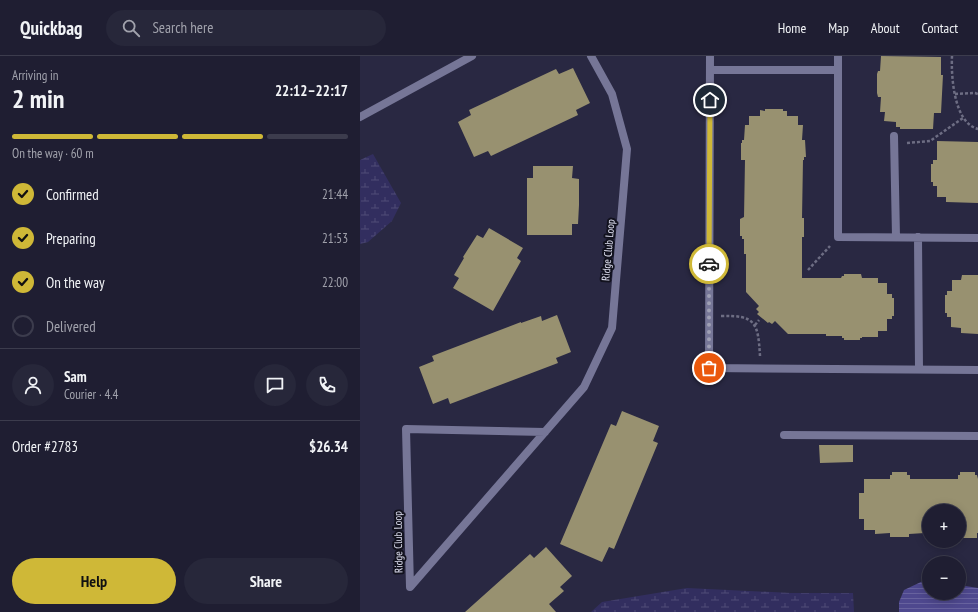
<!DOCTYPE html>
<meta charset="utf-8">
<style>
body{margin:0;font-family:"PT Sans Narrow",sans-serif;background:#27273a;color:#f1f3f6;height:100vh;display:flex;flex-direction:column;font-size:15px;white-space:nowrap}
*{box-sizing:border-box;margin:0}
p{font-size:13px;color:#a1a2ac}
.icon{flex:none;width:22px;height:22px;fill:none;stroke:currentColor;stroke-width:2;stroke-linecap:round;stroke-linejoin:round}
.map{position:relative;flex:1;overflow:hidden}
.drawer{display:flex;flex-direction:column;background:#1f1e32;width:360px}
.drawer>*{flex:none}
.tools{position:absolute;left:562px;top:448px;display:grid;gap:8px}
.tools a{display:grid;place-items:center;width:44px;height:44px;border-radius:50%;background:#1f1e32;box-shadow:0 2px 10px #0003,0 0 0 1px #3c3c4d;font-size:20px}
.pin{position:absolute;display:grid;place-items:center;width:34px;height:34px;color:#fff;margin:-17px;border:2px solid #fff;border-radius:50%;box-shadow:0 1px 4px #0007}
.courier{position:absolute;display:grid;place-items:center;width:40px;height:40px;margin:-20px;border:3px solid #cfb837;border-radius:50%;background:#fff;color:#222;box-shadow:0 1px 5px #0007}
.overview em{font-style:normal;font-weight:800}
.overview div{display:flex;flex-direction:column-reverse}
.overview{display:flex;align-items:center;justify-content:space-between;height:68px;padding:0 12px}
h1{font-size:26px;font-weight:800;line-height:30px}
.bar{display:grid;grid-template-columns:repeat(4,1fr);gap:6px 4px;align-content:center;height:48px;padding:0 12px}
.bar i{height:5px;border-radius:3px;background:#3c3c4d}
.bar .current{background:#cfb837}
.bar p{grid-column:span 4}
.line{display:flex;align-items:center;gap:10px;padding:0 12px;border-top:1px solid #3c3c4d}
.line div{flex:1}
.round{display:grid;place-items:center;flex:none;width:42px;height:42px;border-radius:21px;background:#27273a}
ol{padding:0 12px;list-style:none}
li{display:flex;align-items:center;gap:12px;height:44px}
li p{margin-inline-start:auto}
li .icon{padding:4px;border-radius:50%;background:#cfb837;color:#111;stroke-width:4}
li:last-child{color:#a1a2ac}
li i{width:22px;height:22px;border:2px solid #3c3c4d;border-radius:50%}
.button{display:flex;gap:8px;margin-top:auto;padding:8px 12px}
.button a{flex:1;height:46px;border-radius:24px;background:#cfb837;color:#111;font-size:16px;font-weight:800;line-height:46px;text-align:center}
.button a+a{background:#27273a;color:#f1f3f6}
header{display:flex;align-items:center;gap:24px;box-sizing:border-box;height:56px;padding:0 20px;background:#1f1e32;border-bottom:1px solid #3c3c4d}
header strong{font-size:19px}
nav{display:flex;gap:22px;margin-inline-start:auto;font-size:14px}
.search{width:280px;height:36px;background:#27273a;display:flex;align-items:center;gap:10px;box-sizing:border-box;padding:0 14px;border-radius:22px;color:#a1a2ac;font-size:15px}
main{display:flex;flex:1;min-height:0}
.map>svg:first-child{display:block}
.wetland{fill:url(#wetland-marsh)}
.water{fill:url(#water-rules)}
.building{fill:#989170}
.lines{fill:none;stroke-linecap:round;stroke-linejoin:round}
.path{stroke:#6d6d83;stroke-width:2.5;stroke-dasharray:3 2;stroke-linecap:butt}
.service{stroke:#767697;stroke-width:8}
.done{stroke:#9fa0b4;stroke-width:4;stroke-dasharray:0 7.2}
.route{stroke:#cfb837;stroke-width:5}
.labels{text-anchor:middle;dominant-baseline:central;stroke-width:4;stroke-linejoin:round;paint-order:stroke}
.street-label{font-size:11px;fill:#dfe0f1;stroke:#12121e}
</style>
<header>
<strong>Quickbag</strong>
<div class="search"><svg class="icon" aria-label="search" viewBox="0 0 24 24"><circle cx="10" cy="10" r="6"/><path d="M15 15l6 6"/></svg>Search here</div>
<nav><a>Home</a><a>Map</a><a>About</a><a>Contact</a></nav>
</header>
<main>
<section class="drawer">
<div class="overview"><div><h1>2 min</h1><p>Arriving in</p></div><em>22:12–22:17</em></div>
<div class="bar"><i class="current"></i><i class="current"></i><i class="current"></i><i></i><p>On the way · 60 m</p></div>
<ol>
<li><svg class="icon" aria-label="check" viewBox="0 0 24 24"><path d="M5 12l5 5 9-10"/></svg>Confirmed<p>21:44</p></li>
<li><svg class="icon" aria-label="check" viewBox="0 0 24 24"><path d="M5 12l5 5 9-10"/></svg>Preparing<p>21:53</p></li>
<li><svg class="icon" aria-label="check" viewBox="0 0 24 24"><path d="M5 12l5 5 9-10"/></svg>On the way<p>22:00</p></li>
<li><i></i>Delivered</li>
</ol>
<div class="line" style="height:72px"><a class="round"><svg class="icon" aria-label="person" viewBox="0 0 24 24"><circle cx="12" cy="8" r="4"/><path d="M4 21q1-7 8-7t8 7"/></svg></a><div><b>Sam</b><p>Courier · 4.4</p></div><a class="round"><svg class="icon" aria-label="chat" viewBox="0 0 24 24"><path d="M4 5h16v11H9l-5 4z"/></svg></a><a class="round"><svg class="icon" aria-label="phone" viewBox="0 0 24 24"><path d="M5 4h4l2 5-3 2q2 4 5 5l2-3 5 2v4C11 20 4 13 5 4z"/></svg></a></div>
<div class="line" style="height:52px"><div>Order #2783</div><b>$26.34</b></div>
<div class="button"><a>Help</a><a>Share</a></div>
</section>
<div class="map">
<svg width="618" height="556" viewBox="0 0 618 556">
<defs>
<pattern id="wetland-marsh" width="20" height="14" patternUnits="userSpaceOnUse"><rect width="20" height="14" fill="#322e5f"/><path d="M1 5h8M5 5V1M11 12h8M15 12V8" fill="none" stroke="#4f4c76"/></pattern>
<pattern id="water-rules" width="6" height="5" patternUnits="userSpaceOnUse"><rect width="6" height="5" fill="#4e488e"/><path d="M0 2.5h6" fill="none" stroke="#67629e"/></pattern>
</defs>
<rect width="100%" height="100%" fill="#292842"/>
<path class="wetland" d="M13 98 41 147 32 165 8 186 0 188V104Z
M327 532 431 537H493L494 556H231L242 546Z"/>
<path class="water" d="M563 525 569 526V537H599V529L618 532V556H539V546L544 534Z"/>
<path class="building" d="M521 0 581 1V19H583L581 57H574L573 73H540V71H536V66L524 65 525 56H520L521 41H518L517 37V18L518 15H520Z
M213 12 230 47 216 54 218 59 131 100 128 95 114 101 98 66 111 59 109 54 196 13 199 18Z
M405 53H423V55H427V60H438V69H443L442 84H445L446 101H444V104H443L442 162H444V181H442V222H481L482 220H484V218H501L502 222H518V227H527V238H532V242H534V260H532V263H527V275H518V281H502V282H500V284H484V282H482V280H466V278H428L415 265 412 268 409 266 408 267 397 258 399 256 396 253 399 250 386 236V198H384V183H382V180H380V163L384 161 385 104H381V87H382V84H384L385 69H389V60H400V54L405 55Z
M577 85 618 86V147L586 146V141H577V130H573V126H571V108H573V104H577Z
M173 110H213L212 122 219 123V149L218 168H212V179H167V122H173Z
M129 172 163 192 157 202 161 205 133 255 93 232 99 222 94 219 104 202 103 201 117 179 123 182Z
M602 219H618V278L601 277V272L591 271V261H587V257H585V239H587V235H592V224H601Z
M197 259 211 296 196 302 198 307 90 348 88 342 73 348 59 311 74 305 72 300 161 266V267L181 260 182 265Z
M262 355 299 370 293 385 298 387 254 493 249 491 242 506 200 488 251 368 256 370Z
M459 389H493V406L460 407Z
M532 416H547V419H550V423H598V419H600V416H615V419H617L618 423V477H617V482H599V455H569V471H565V477L549 478V481H530V477L515 478V474H504V463H499V437H504V423H530V419H532Z
M186 491 212 520 200 531 204 535 189 548 196 556H105L170 498 174 502Z"/>
<g class="lines">
<path class="path" d="M592 0C591 21 594 67 618 73
M595 38 615 37 618 38
M547 87 570 85 603 62
M448 214 470 190
M361 260C396 259 398 267 400 300
M395 269 399 264"/>
<path class="service" d="M350 0 349 312 618 314
M478 0V181L618 182
M350 14H478
M0 61 112 0
M534 80 536 181
M558 181 559 313
M185 376 46 373 50 531 224 331 252 272 267 93 252 38 231 0
M424 379 618 380"/>
</g>
<g class="lines">
<path class="done" d="M349 312V208"/>
<path class="route" d="M349 208 350 44"/>
</g>
<g class="labels">
<g class="street-label">
<text transform="translate(248 194) rotate(-85)">Ridge Club Loop</text>
<text transform="translate(38 486) rotate(-91)">Ridge Club Loop</text>
</g>
</g>
</svg>
<div class="tools">
<a>+</a>
<a>−</a>
</div>
<div class="pin" style="left:349px;top:312px;background:#ea580c"><svg class="icon" aria-label="bag" viewBox="0 0 24 24"><path d="M5 8h14l-1 12H6zM9 8a3 3 0 0 1 6 0"/></svg></div>
<div class="pin" style="left:350px;top:44px;background:#1f2937"><svg class="icon" aria-label="home" viewBox="0 0 24 24"><path d="M3 11l9-7 9 7M6 9v11h12V9"/></svg></div>
<div class="courier" style="left:349px;top:208px"><svg class="icon" aria-label="car" viewBox="0 0 24 24"><path d="M5 17H2v-5l4-1 3-4h7l3 4 3 1v5h-3M9 17h6M6 11h13"/><circle cx="7" cy="17" r="2"/><circle cx="17" cy="17" r="2"/></svg></div>
</div>
</main>
